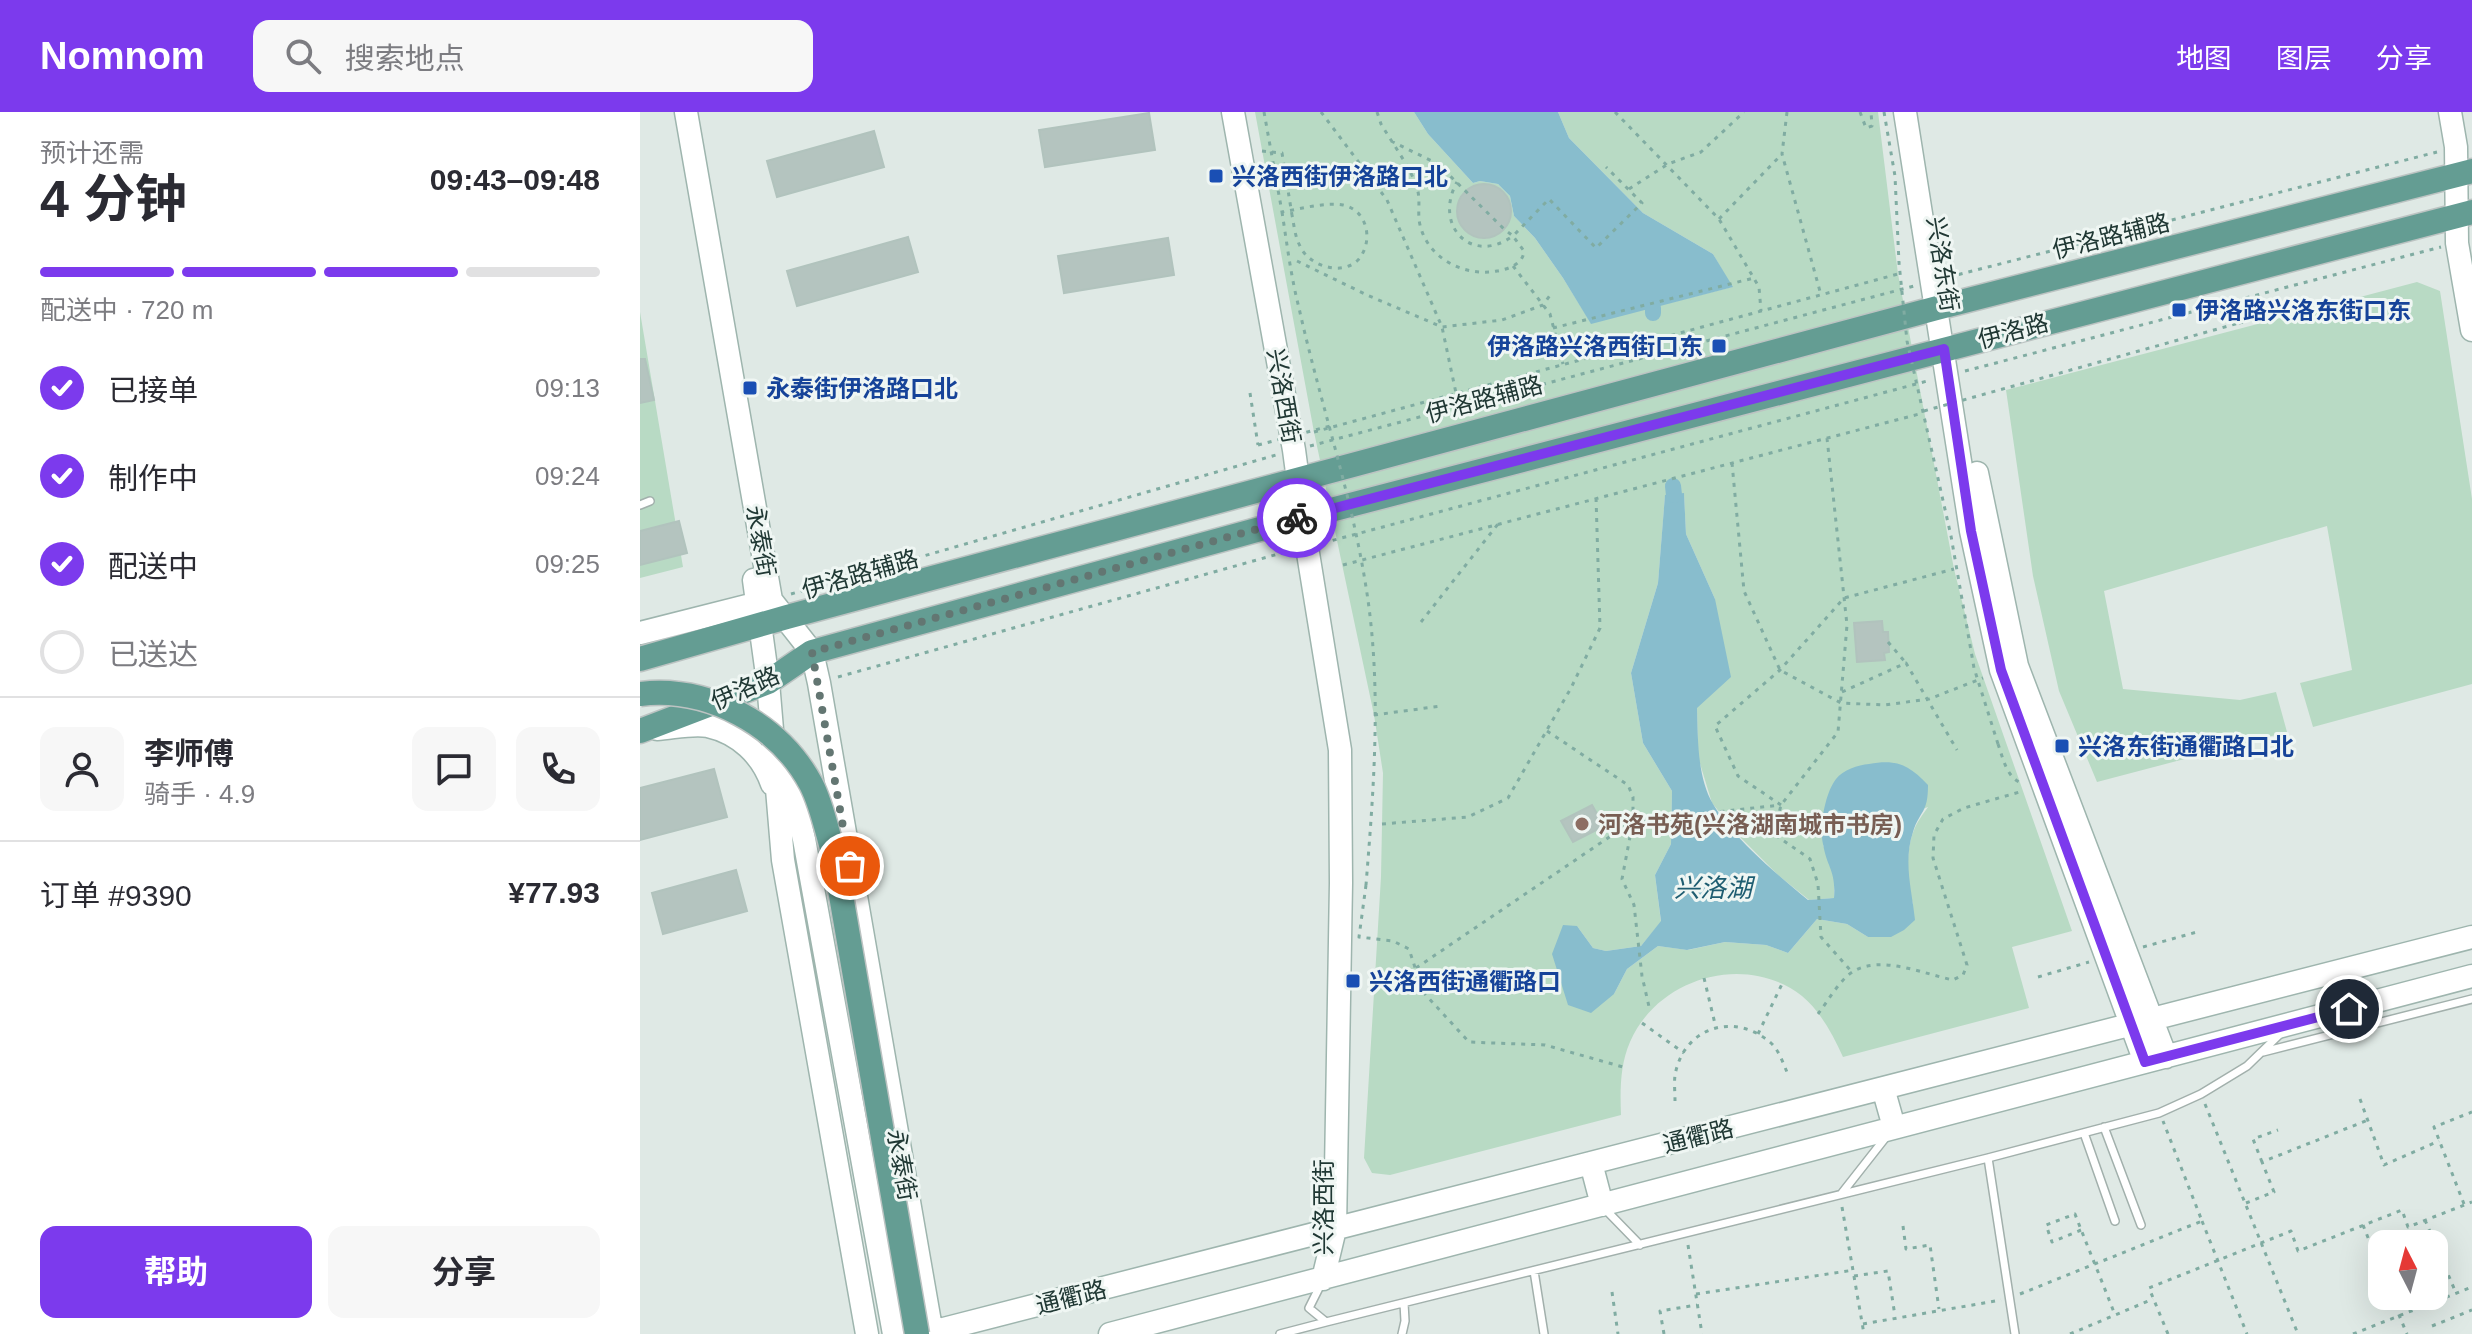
<!DOCTYPE html>
<html lang="zh">
<meta charset="utf-8">
<style>
body{margin:0;font-family:Helvetica,"Noto Sans SC",sans-serif;background:#f7f7f7;color:#2b2b33;height:100vh;display:flex;flex-direction:column;font-size:30px;white-space:nowrap}
*{box-sizing:border-box;margin:0}
p{font-size:26px;color:#7c7c81}
.icon{flex:none;width:44px;height:44px;fill:none;stroke:currentColor;stroke-width:2;stroke-linecap:round;stroke-linejoin:round}
.map{position:relative;flex:1;overflow:hidden}
.panel{display:flex;flex-direction:column;background:#fff;width:640px}
.panel>*{flex:none}
.needle{width:52px;rotate:354deg}
.tools{position:absolute;left:1728px;top:1118px;display:grid;gap:16px}
.tools a{display:grid;place-items:center;width:80px;height:80px;border-radius:16px;background:#fff;box-shadow:0 8px 32px #0002;font-size:40px}
.pin{position:absolute;display:grid;place-items:center;width:68px;height:68px;color:#fff;margin:-34px;border:4px solid #fff;border-radius:50%;box-shadow:0 2px 8px #0007}
.courier{position:absolute;display:grid;place-items:center;width:80px;height:80px;margin:-40px;border:6px solid #7c3aed;border-radius:50%;background:#fff;color:#222;box-shadow:0 2px 10px #0007}
.summary em{font-style:normal;font-weight:700}
.summary div{display:flex;flex-direction:column-reverse}
.summary{display:flex;align-items:center;justify-content:space-between;height:136px;padding:0 40px}
h1{font-size:52px;font-weight:700;line-height:60px}
.bar{display:grid;grid-template-columns:repeat(4,1fr);gap:12px 8px;align-content:center;height:96px;padding:0 40px}
.bar i{height:10px;border-radius:6px;background:#e1e1e2}
.bar .current{background:#7c3aed}
.bar p{grid-column:span 4}
.line{display:flex;align-items:center;gap:20px;padding:0 40px;border-top:2px solid #e1e1e2}
.line div{flex:1}
.round{display:grid;place-items:center;flex:none;width:84px;height:84px;border-radius:16px;background:#f7f7f7}
ol{padding:0 40px;list-style:none}
li{display:flex;align-items:center;gap:24px;height:88px}
li p{margin-inline-start:auto}
li .icon{padding:8px;border-radius:50%;background:#7c3aed;color:#fff;stroke-width:4}
li:last-child{color:#7c7c81}
li i{width:44px;height:44px;border:4px solid #e1e1e2;border-radius:50%}
.action{display:flex;gap:16px;margin-top:auto;padding:16px 40px}
.action a{flex:1;height:92px;border-radius:16px;background:#7c3aed;color:#fff;font-size:32px;font-weight:700;line-height:92px;text-align:center}
.action a+a{background:#f7f7f7;color:#2b2b33}
header{display:flex;align-items:center;gap:48px;box-sizing:border-box;height:112px;padding:0 40px;background:#7c3aed;color:#fff}
header strong{font-size:38px}
nav{display:flex;gap:44px;margin-inline-start:auto;font-size:28px}
.search{width:560px;height:72px;background:#f7f7f7;display:flex;align-items:center;gap:20px;box-sizing:border-box;padding:0 28px;border-radius:16px;color:#7c7c81;font-size:30px}
main{display:flex;flex:1;min-height:0}
.map>svg:first-child{display:block}
.green{fill:#b8dac4;fill-rule:evenodd}
.water{fill:#88bdcd}
.lines{fill:none;stroke-linecap:round;stroke-linejoin:round}
.canal{stroke:#88bdcd;stroke-width:16}
.building{fill:#b4c4bf;stroke:#b1c3bd;stroke-width:2}
.lane-casing{stroke:#a2b0ac;stroke-width:10}
.secondary-casing{stroke:#9eb5ae;stroke-width:25}
.primary-casing{stroke:#bcc3c2;stroke-width:27}
.path{stroke:#80aca2;stroke-width:3;stroke-dasharray:4 6;stroke-linecap:butt}
.lane{stroke:#fff;stroke-width:7}
.secondary{stroke:#fff;stroke-width:22}
.primary{stroke:#649d93;stroke-width:24}
.primary-bridge-casing{stroke:#bcc3c2;stroke-width:27;stroke-linecap:butt}
.path-bridge{stroke:#80aca2;stroke-width:3;stroke-dasharray:4 6;stroke-linecap:butt}
.primary-bridge{stroke:#649d93;stroke-width:24}
.done{stroke:#637672;stroke-width:8;stroke-dasharray:0 14.4}
.route{stroke:#7c3aed;stroke-width:10}
.transit-dot{fill:#1a4fb4;stroke:#eff6f3;stroke-width:3}
.education-dot{fill:#8d6e63;stroke:#eff6f3;stroke-width:3}
.labels{text-anchor:middle;dominant-baseline:central;stroke-width:6;stroke-linejoin:round;paint-order:stroke}
.transit-label{font-size:24px;font-weight:bold;fill:#164399;stroke:#eff6f3;text-anchor:start}
.street-label{font-size:24px;fill:#203834;stroke:#eff6f3}
.education-label{font-size:24px;font-weight:bold;fill:#785e54;stroke:#eff6f3;text-anchor:start}
.water-label{font-size:26px;font-style:italic;fill:#1e5d71;stroke:#eff6f3}
</style>
<header>
<strong>Nomnom</strong>
<div class="search"><svg class="icon" aria-label="search" viewBox="0 0 24 24"><circle cx="10" cy="10" r="6"/><path d="M15 15l6 6"/></svg>搜索地点</div>
<nav><a>地图</a><a>图层</a><a>分享</a></nav>
</header>
<main>
<section class="panel">
<div class="summary"><div><h1>4 分钟</h1><p>预计还需</p></div><em>09:43–09:48</em></div>
<div class="bar"><i class="current"></i><i class="current"></i><i class="current"></i><i></i><p>配送中 · 720 m</p></div>
<ol>
<li><svg class="icon" aria-label="check" viewBox="0 0 24 24"><path d="M5 12l5 5 9-10"/></svg>已接单<p>09:13</p></li>
<li><svg class="icon" aria-label="check" viewBox="0 0 24 24"><path d="M5 12l5 5 9-10"/></svg>制作中<p>09:24</p></li>
<li><svg class="icon" aria-label="check" viewBox="0 0 24 24"><path d="M5 12l5 5 9-10"/></svg>配送中<p>09:25</p></li>
<li><i></i>已送达</li>
</ol>
<div class="line" style="height:144px"><a class="round"><svg class="icon" aria-label="person" viewBox="0 0 24 24"><circle cx="12" cy="8" r="4"/><path d="M4 21q1-7 8-7t8 7"/></svg></a><div><b>李师傅</b><p>骑手 · 4.9</p></div><a class="round"><svg class="icon" aria-label="chat" viewBox="0 0 24 24"><path d="M4 5h16v11H9l-5 4z"/></svg></a><a class="round"><svg class="icon" aria-label="phone" viewBox="0 0 24 24"><path d="M5 4h4l2 5-3 2q2 4 5 5l2-3 5 2v4C11 20 4 13 5 4z"/></svg></a></div>
<div class="line" style="height:104px"><div>订单 #9390</div><b>¥77.93</b></div>
<div class="action"><a>帮助</a><a>分享</a></div>
</section>
<div class="map">
<svg width="1832" height="1222" viewBox="0 0 1832 1222">
<rect width="100%" height="100%" fill="#dfe9e5"/>
<path class="green" d="M615 0H774L788 22 833 71 840 69 858 72 870 84 874 104 895 126 923 166 951 211 1092 175 1073 142 1003 101 929 26 918 0H1238L1258 162 1314 457 1335 542 1432 819 1372 835 1389 896 1203 945C1193 923 1181 900 1162 884 1106 840 1018 865 990 930 980 953 980 978 981 1003L750 1063 732 1061 724 1046 741 765 743 661 734 603 674 320ZM1044 382 1046 422 1075 487 1057 595 1058 645 1072 691 1100 725 1138 763 1169 788 1194 786V761L1183 733 1288 695C1283 702 1277 710 1274 718 1265 740 1267 770 1273 792L1228 825 1207 812 1177 807 1148 841 1126 833 1085 830 1048 838 1018 834 987 857 974 882 937 814 953 836 966 839 1001 834 1021 810 1015 763 1031 732 1032 679 1003 631 991 561 1018 471 1025 384Z
M1777 170 1800 179 1832 387V572L1673 615 1660 571 1712 558 1687 414 1464 479 1483 577 1600 588 1636 580 1647 620 1457 670 1419 579 1393 464 1366 278Z
M0 200 43 455 0 466Z"/>
<path class="water" d="M774 0H918L929 26 1003 101 1073 142 1093 175 951 212 923 166 895 126 874 104 870 84 858 72 840 69 833 71 788 22Z
M1044 381 1046 422 1075 487 1091 565 1057 596C1058 626 1057 665 1073 692 1093 726 1138 763 1168 788L1194 786C1196 758 1187 756 1183 732 1179 715 1185 681 1196 667 1203 658 1218 653 1229 652 1257 647 1269 653 1288 673 1288 702 1280 698 1273 720 1263 750 1272 778 1275 808L1264 818 1251 825H1228L1207 812 1177 807 1148 841 1126 833 1085 830 1047 838 1018 834 987 857 974 882 951 901 928 893 912 842 923 813 937 814 953 836 966 839 1001 834 1021 809 1015 763 1031 732 1032 679 1003 631 991 561 1018 471 1025 383Z"/>
<g class="lines">
<path class="canal" d="M1013 196V201
M1033 374 1034 383"/>
</g>
<path class="building" d="M509 1 515 38 405 55 399 18Z
M234 19 244 55 137 85 127 49Z
M817 99a27 27 0 1 1 54 0a27 27 0 1 1-54 0Z
M268 125 278 160 157 194 147 159Z
M528 126 534 163 424 181 418 144Z
M0 247H5L14 288 0 291Z
M39 409 47 441 0 453V419Z
M1242 509 1243 520H1248L1249 540 1244 541 1245 548 1217 550 1214 511Z
M74 657 87 705 0 728V676Z
M952 693 964 714 933 730 921 709Z
M96 758 107 799 23 822 12 781Z"/>
<g class="lines">
<g class="lane-casing">
<path id="lane" d="M0 393 10 389
M1623 940 1832 887
M1464 1015 1501 1113
M1444 1021 1475 1109
M1348 1046 1375 1222
M1202 1081 1246 1025
M965 1097 1000 1133
M894 1159 904 1222
M681 1172 669 1196 686 1210 1348 1046 1519 1001 1561 982 1607 954 1639 923
M640 1222 686 1210
M762 1222 765 1209 764 1191"/>
</g>
<g class="secondary-casing">
<path id="secondary" d="M46 0 131 488 172 540 179 571 292 1222
M593 0 654 338 667 435 700 638 701 771 695 1117 683 1167
M1265 0 1331 419 1361 558 1505 950
M1810 0 1816 35 1817 131 1832 218
M1337 361 1377 554 1526 945
M114 468 128 570 143 748 227 1222
M0 521 130 488
M17 617C33 616 53 611 68 614 99 621 122 643 132 672
M146 649 164 727 254 1222
M1243 976 1254 1015
M951 1051 962 1093
M284 1222 1832 825
M470 1222 1832 864"/>
</g>
<g class="primary-casing">
<path id="primary" d="M0 547 147 505 1297 196 1832 59
M0 619 128 570 172 540 664 405 1832 100"/>
</g>
<path class="path" d="M681 0 747 88 802 215 816 281
M737 0 741 12C751 29 772 58 777 76 781 88 777 101 780 113 788 147 825 165 857 159 869 157 883 152 884 139L873 124 909 87 956 136 1002 91 966 55
M975 0 1079 107 1119 175 1121 199
M1147 0 1142 42 1181 183
M1220 0 1226 16 1232 14 1231 0
M751 29 798 52 864 117 873 124C831 154 793 113 817 70
M622 39 642 41 652 103
M989 77 1028 52 1061 40 1104 0
M1079 107 1142 42
M657 149 727 183 802 215 862 208 903 193 911 182
M873 154 910 202 923 252
M1309 165 1797 40
M1599 211 1648 198
M913 216 1114 166
M1325 259 1801 135
M610 281 618 333
M674 320 1258 162
M1187 326 1207 513 1198 620 1141 693 1134 722 1170 747 1178 772 1181 825 1212 860
M670 334 1274 174
M1092 351 1104 479 1140 558 1201 591 1245 593 1289 587 1343 566
M683 431 1291 268
M703 453 1283 301
M151 482 636 343
M781 510 858 412
M1248 530 1266 551
M198 565 649 439
M1202 580 1266 551 1317 638
M734 603 801 594
M907 619 988 673 993 685V709L982 767 994 793 1002 864 1010 899
M1358 632C1363 646 1366 663 1379 670
M1141 693 1098 664 1075 614 1140 558 1204 486 1314 457
M742 712 828 705 868 686 931 576 960 516 956 385
M726 773 719 825 753 829 769 837 783 880 829 930 905 933 983 955
M1503 835 1557 820
M776 856 993 709 1141 693
M1398 865 1449 850
M1064 866 1076 916
M1178 902C1188 889 1200 867 1214 859 1242 843 1284 862 1313 868L1323 863 1327 853 1293 746 1294 723 1303 707 1324 696 1383 679
M1002 911 1044 941
M1118 922 1142 872
M1720 987 1744 1053 1799 1029
M1035 989C1035 981 1034 971 1035 963 1044 914 1096 899 1132 932 1139 939 1143 951 1147 960
M1565 992 1658 1222
M1622 1050 1613 1027 1638 1018
M1606 1091 1634 1080 1622 1050 1728 1008
M1824 1092 1794 1015 1832 1000
M1202 1095 1224 1222
M1785 1108 1816 1181
M1562 1109 1607 1222
M1723 1113 1742 1161
M1263 1114 1266 1137 1290 1133 1299 1197
M1441 1118 1412 1130 1406 1113 1435 1102C1448 1136 1462 1169 1475 1203
M1048 1133 1062 1222
M1214 1164 1248 1159 1255 1204
M972 1180 978 1222
M1056 1182 1214 1158
M1380 1182 1562 1109 1523 1009
M1751 1184 1767 1222
M1223 1212 1361 1188
M1792 1214 1832 1198
M1024 1222 1020 1199 1057 1193
M1430 1222 1513 1187
M1528 1222 1509 1176 1651 1119 1658 1139 1762 1098 1768 1115 1832 1090
M1713 1222 1832 1175"/>
<use href="#lane" class="lane"/>
<use href="#secondary" class="secondary"/>
<use href="#primary" class="primary"/>
<g class="primary-bridge-casing">
<path id="primary-bridge" d="M0 582C68 574 139 612 171 672 182 693 187 720 194 743L277 1222"/>
</g>
<path class="path-bridge" d="M624 0 642 100C660 97 684 90 703 93 728 98 734 130 718 148 701 165 668 153 660 134 655 125 654 113 652 103
M1244 0 1255 64 1259 151 1267 229 1311 424 1334 556 1358 632
M642 100C647 132 651 165 659 196 680 290 711 380 726 475 742 574 734 673 726 773
M1284 299 1599 211
M618 333 690 314"/>
<use href="#primary-bridge" class="primary-bridge"/>
</g>
<g class="lines">
<path class="done" d="M210 754 172 540 657 406"/>
<path class="route" d="M657 406 1304 237 1331 419 1361 558 1505 950 1709 897"/>
</g>
<g class="transit-dot">
<rect x="568" y="56" width="16" height="16" rx="4"/>
<rect x="1531" y="190" width="16" height="16" rx="4"/>
<rect x="1071" y="226" width="16" height="16" rx="4"/>
<rect x="102" y="268" width="16" height="16" rx="4"/>
<rect x="1414" y="626" width="16" height="16" rx="4"/>
<rect x="705" y="861" width="16" height="16" rx="4"/>
</g>
<circle class="education-dot" cx="942" cy="712" r="8"/>
<g class="labels">
<g class="transit-label">
<text x="592" y="64">兴洛西街伊洛路口北</text>
<text x="1555" y="198">伊洛路兴洛东街口东</text>
<text x="1063" y="234" text-anchor="end">伊洛路兴洛西街口东</text>
<text x="126" y="276">永泰街伊洛路口北</text>
<text x="1438" y="634">兴洛东街通衢路口北</text>
<text x="729" y="869">兴洛西街通衢路口</text>
</g>
<g class="street-label">
<text transform="translate(1471 124) rotate(-14)">伊洛路辅路</text>
<text transform="translate(1303 152) rotate(81)">兴洛东街</text>
<text transform="translate(1373 219) rotate(-15)">伊洛路</text>
<text transform="translate(644 284) rotate(80)">兴洛西街</text>
<text transform="translate(844 287) rotate(-15)">伊洛路辅路</text>
<text transform="translate(121 429) rotate(80)">永泰街</text>
<text transform="translate(220 462) rotate(-16)">伊洛路辅路</text>
<text transform="translate(105 576) rotate(-24)">伊洛路</text>
<text transform="translate(1058 1024) rotate(-14)">通衢路</text>
<text transform="translate(262 1053) rotate(80)">永泰街</text>
<text transform="translate(683 1095) rotate(-90)">兴洛西街</text>
<text transform="translate(431 1185) rotate(-14)">通衢路</text>
</g>
<g class="education-label">
<text x="958" y="712">河洛书苑(兴洛湖南城市书房)</text>
</g>
<g class="water-label">
<text x="1073" y="776">兴洛湖</text>
</g>
</g>
</svg>
<div class="tools">
<a><svg class="needle" viewBox="-14 -14 28 28"><path d="M0-13l5 13h-10z" fill="#e53935"/><path d="M0 13l5-13h-10z" fill="#7c7c81"/></svg></a>
</div>
<div class="pin" style="left:210px;top:754px;background:#ea580c"><svg class="icon" aria-label="bag" viewBox="0 0 24 24"><path d="M5 8h14l-1 12H6zM9 8a3 3 0 0 1 6 0"/></svg></div>
<div class="pin" style="left:1709px;top:897px;background:#1f2937"><svg class="icon" aria-label="home" viewBox="0 0 24 24"><path d="M3 11l9-7 9 7M6 9v11h12V9"/></svg></div>
<div class="courier" style="left:657px;top:406px"><svg class="icon" aria-label="bike" viewBox="0 0 24 24"><circle cx="6" cy="16" r="4"/><circle cx="18" cy="16" r="4"/><path d="M6 16l4-8h5l3 8M10 8l3 8H6M13 5h3"/></svg></div>
</div>
</main>
